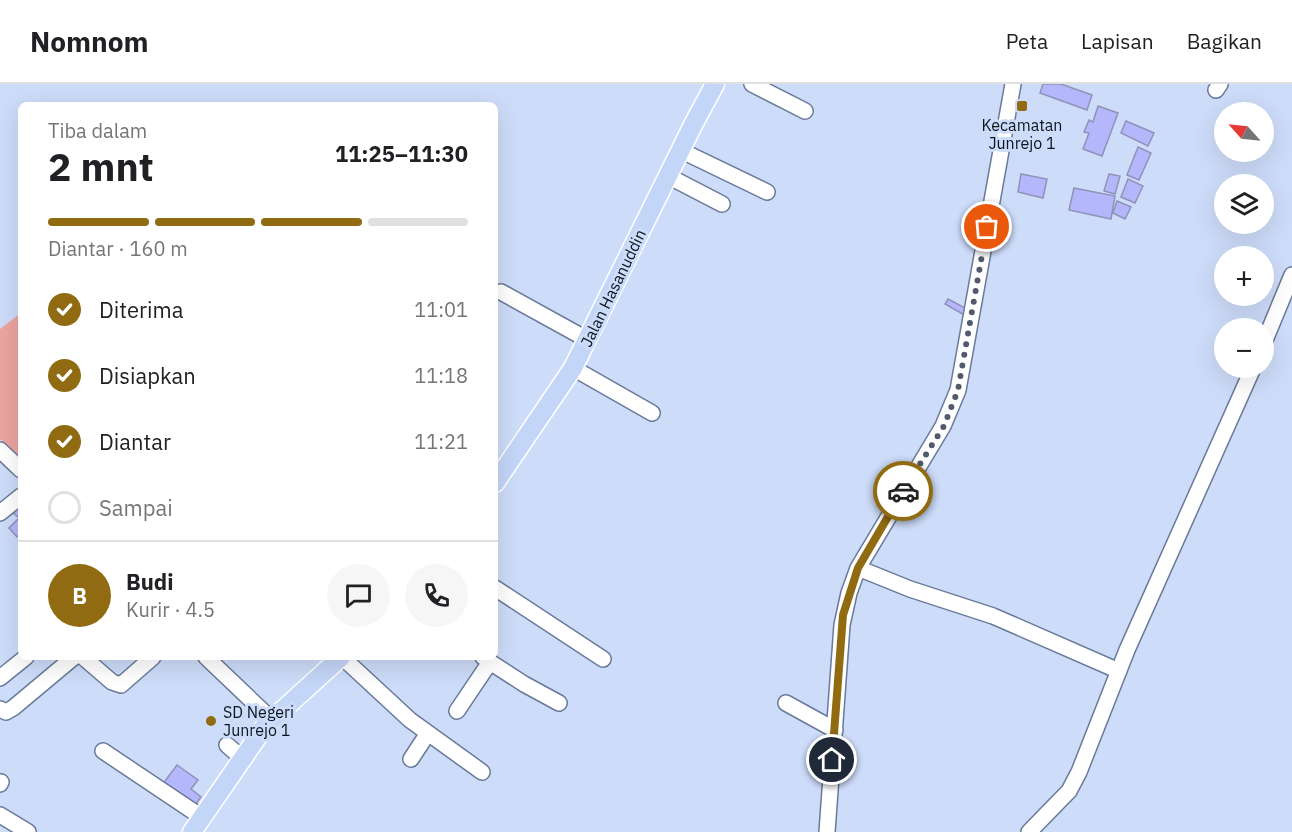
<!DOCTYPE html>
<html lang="id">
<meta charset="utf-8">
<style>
body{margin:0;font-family:"IBM Plex Sans",sans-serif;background:#f6f6f6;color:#202124;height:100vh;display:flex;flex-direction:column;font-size:22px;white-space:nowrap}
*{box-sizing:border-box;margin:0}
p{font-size:20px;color:#757577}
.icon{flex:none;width:33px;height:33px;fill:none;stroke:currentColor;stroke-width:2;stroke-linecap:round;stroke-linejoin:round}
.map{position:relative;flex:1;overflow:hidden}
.side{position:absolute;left:18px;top:18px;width:480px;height:558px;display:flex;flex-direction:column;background:#fff;border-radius:9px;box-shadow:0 6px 24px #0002}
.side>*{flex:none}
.needle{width:39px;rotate:297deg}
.tools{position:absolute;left:1214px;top:18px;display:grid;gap:12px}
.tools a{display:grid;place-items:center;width:60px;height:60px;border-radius:50%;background:#fff;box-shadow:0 6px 24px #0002;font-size:30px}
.pin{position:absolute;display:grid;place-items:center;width:51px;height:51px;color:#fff;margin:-26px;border:3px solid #fff;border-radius:50%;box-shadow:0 2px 6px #0007}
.courier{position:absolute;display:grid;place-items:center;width:60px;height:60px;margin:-30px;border:4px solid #916b12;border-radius:50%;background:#fff;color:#222;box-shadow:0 2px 8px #0007}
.head em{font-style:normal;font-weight:700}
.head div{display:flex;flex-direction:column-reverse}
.head{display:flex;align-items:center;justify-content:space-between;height:102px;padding:0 30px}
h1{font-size:39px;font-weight:700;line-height:45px}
.bar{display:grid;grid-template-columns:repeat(4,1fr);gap:9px 6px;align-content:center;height:72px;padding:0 30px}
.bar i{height:8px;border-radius:4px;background:#e0e0e0}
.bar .current{background:#916b12}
.bar p{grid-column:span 4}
.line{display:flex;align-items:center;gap:15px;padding:0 30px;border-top:2px solid #e0e0e0}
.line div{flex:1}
.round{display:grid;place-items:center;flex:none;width:63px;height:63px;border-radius:32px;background:#f6f6f6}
ol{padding:0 30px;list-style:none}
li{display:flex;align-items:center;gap:18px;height:66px}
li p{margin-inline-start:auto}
li .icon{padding:6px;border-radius:50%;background:#916b12;color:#fff;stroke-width:4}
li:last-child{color:#757577}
li i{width:33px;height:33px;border:3px solid #e0e0e0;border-radius:50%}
header{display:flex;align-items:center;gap:36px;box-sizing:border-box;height:84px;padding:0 30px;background:#fff;border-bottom:2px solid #e0e0e0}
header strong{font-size:28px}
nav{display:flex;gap:33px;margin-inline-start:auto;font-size:21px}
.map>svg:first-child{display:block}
.green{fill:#eda4a0}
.building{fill:#b5b7fc;stroke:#9092b7;stroke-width:1.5}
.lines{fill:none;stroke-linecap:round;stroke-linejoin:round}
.minor-casing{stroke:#697a9a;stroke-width:18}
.major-casing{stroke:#fff;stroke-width:21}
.minor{stroke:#fff;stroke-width:15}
.major{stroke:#c4d6f8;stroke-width:18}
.done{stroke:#515b6d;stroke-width:6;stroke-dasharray:0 10.8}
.route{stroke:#916b12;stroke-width:8}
.poi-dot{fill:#916b12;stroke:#cddcf9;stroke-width:2}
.labels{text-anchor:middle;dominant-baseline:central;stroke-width:6;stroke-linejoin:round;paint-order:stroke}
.poi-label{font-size:16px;fill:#0e1521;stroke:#cddcf9}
.street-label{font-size:16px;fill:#0e1521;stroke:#cddcf9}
</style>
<header>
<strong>Nomnom</strong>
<nav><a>Peta</a><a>Lapisan</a><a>Bagikan</a></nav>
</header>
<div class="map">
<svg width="1292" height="748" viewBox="0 0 1292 748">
<rect width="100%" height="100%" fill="#cddcf9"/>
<path class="green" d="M21 229V375L0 355V245Z"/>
<path class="building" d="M1043 0H1061L1092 11 1087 26 1040 9Z
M1098 22 1118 29 1102 72 1083 65 1089 49 1084 48 1089 36 1093 38Z
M1126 37 1154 49 1148 62 1121 49Z
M1138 63 1151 69 1139 96 1127 91Z
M1021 90 1047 95 1043 114 1018 108Z
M1109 90 1120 92 1115 110 1104 107Z
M1128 95 1143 102 1135 119 1121 113Z
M1074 104 1115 112 1111 135 1069 126Z
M1117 117 1131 123 1125 135 1113 129Z
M948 215 969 226 966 232 945 220Z
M21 418V449L17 453 9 444 19 434 11 427Z
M177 681 198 696 191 705 201 713 193 724 162 701Z"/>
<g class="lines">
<g class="minor-casing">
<path id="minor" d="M752 0 805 27
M1216 6 1220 0
M680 66 767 108
M668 92 722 120
M501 208 588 256
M1263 261 1292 191
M573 284 652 329
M0 366 21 386
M0 429 21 412
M858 484 910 505 993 532 1119 587
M495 504 603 575
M83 573 112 598 121 601 153 573
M206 573 272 636
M342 573 410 636 482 688
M490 578 524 600 559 619
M0 594 26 573
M786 619 835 646
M0 625 6 628 13 624 74 573
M457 627 490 578 483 573
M227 661 243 675
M103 667 203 734
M411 675 428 649
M0 700 1 698
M0 731 28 748
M827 748 842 541 849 509 858 484 943 342 958 306 1013 0
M1029 748 1069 707 1079 688 1127 566 1253 284"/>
</g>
<g class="major-casing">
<path id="major" d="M495 399 573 284 694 39 715 0
M192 748 265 642 341 573"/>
</g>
<use href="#minor" class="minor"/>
<use href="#major" class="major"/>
</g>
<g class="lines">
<path class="done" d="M903 407 944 342 958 306 987 143"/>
<path class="route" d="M832 676 843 531 858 484 903 407"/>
</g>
<g class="poi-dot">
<rect x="1016" y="16" width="12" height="12" rx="3"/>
<circle cx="211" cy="637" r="6"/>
</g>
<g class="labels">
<g class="poi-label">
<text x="1022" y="41">Kecamatan<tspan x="1022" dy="18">Junrejo 1</tspan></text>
<text x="223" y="628" text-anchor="start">SD Negeri<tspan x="223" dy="18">Junrejo 1</tspan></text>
</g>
<g class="street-label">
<text transform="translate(613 204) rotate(-64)">Jalan Hasanuddin</text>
</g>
</g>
</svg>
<div class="tools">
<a><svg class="needle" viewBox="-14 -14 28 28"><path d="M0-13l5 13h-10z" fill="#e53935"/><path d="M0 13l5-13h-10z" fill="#757577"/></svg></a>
<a><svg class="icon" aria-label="layers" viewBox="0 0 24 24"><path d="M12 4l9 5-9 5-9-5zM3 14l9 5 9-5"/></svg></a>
<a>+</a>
<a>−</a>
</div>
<div class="pin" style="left:987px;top:143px;background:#ea580c"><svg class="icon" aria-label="bag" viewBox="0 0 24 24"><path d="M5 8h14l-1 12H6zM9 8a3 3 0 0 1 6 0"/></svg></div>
<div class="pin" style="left:832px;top:676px;background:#1f2937"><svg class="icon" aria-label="home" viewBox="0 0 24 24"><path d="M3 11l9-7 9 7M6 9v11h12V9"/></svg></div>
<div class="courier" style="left:903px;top:407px"><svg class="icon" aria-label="car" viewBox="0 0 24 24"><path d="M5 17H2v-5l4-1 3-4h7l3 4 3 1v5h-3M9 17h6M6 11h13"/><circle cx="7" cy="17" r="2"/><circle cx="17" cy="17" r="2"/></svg></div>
<section class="side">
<div class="head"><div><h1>2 mnt</h1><p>Tiba dalam</p></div><em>11:25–11:30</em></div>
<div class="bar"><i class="current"></i><i class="current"></i><i class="current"></i><i></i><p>Diantar · 160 m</p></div>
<ol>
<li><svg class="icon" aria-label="check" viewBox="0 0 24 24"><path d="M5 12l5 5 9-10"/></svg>Diterima<p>11:01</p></li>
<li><svg class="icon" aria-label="check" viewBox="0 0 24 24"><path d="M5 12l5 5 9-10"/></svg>Disiapkan<p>11:18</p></li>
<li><svg class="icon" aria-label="check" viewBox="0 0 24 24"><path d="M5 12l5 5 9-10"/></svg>Diantar<p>11:21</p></li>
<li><i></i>Sampai</li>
</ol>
<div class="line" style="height:108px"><b class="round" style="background:#916b12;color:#fff">B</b><div><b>Budi</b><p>Kurir · 4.5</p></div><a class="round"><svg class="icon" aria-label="chat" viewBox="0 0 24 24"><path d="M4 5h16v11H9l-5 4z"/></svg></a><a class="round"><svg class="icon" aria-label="phone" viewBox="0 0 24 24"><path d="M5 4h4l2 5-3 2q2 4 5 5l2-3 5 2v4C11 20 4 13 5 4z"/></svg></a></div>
</section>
</div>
